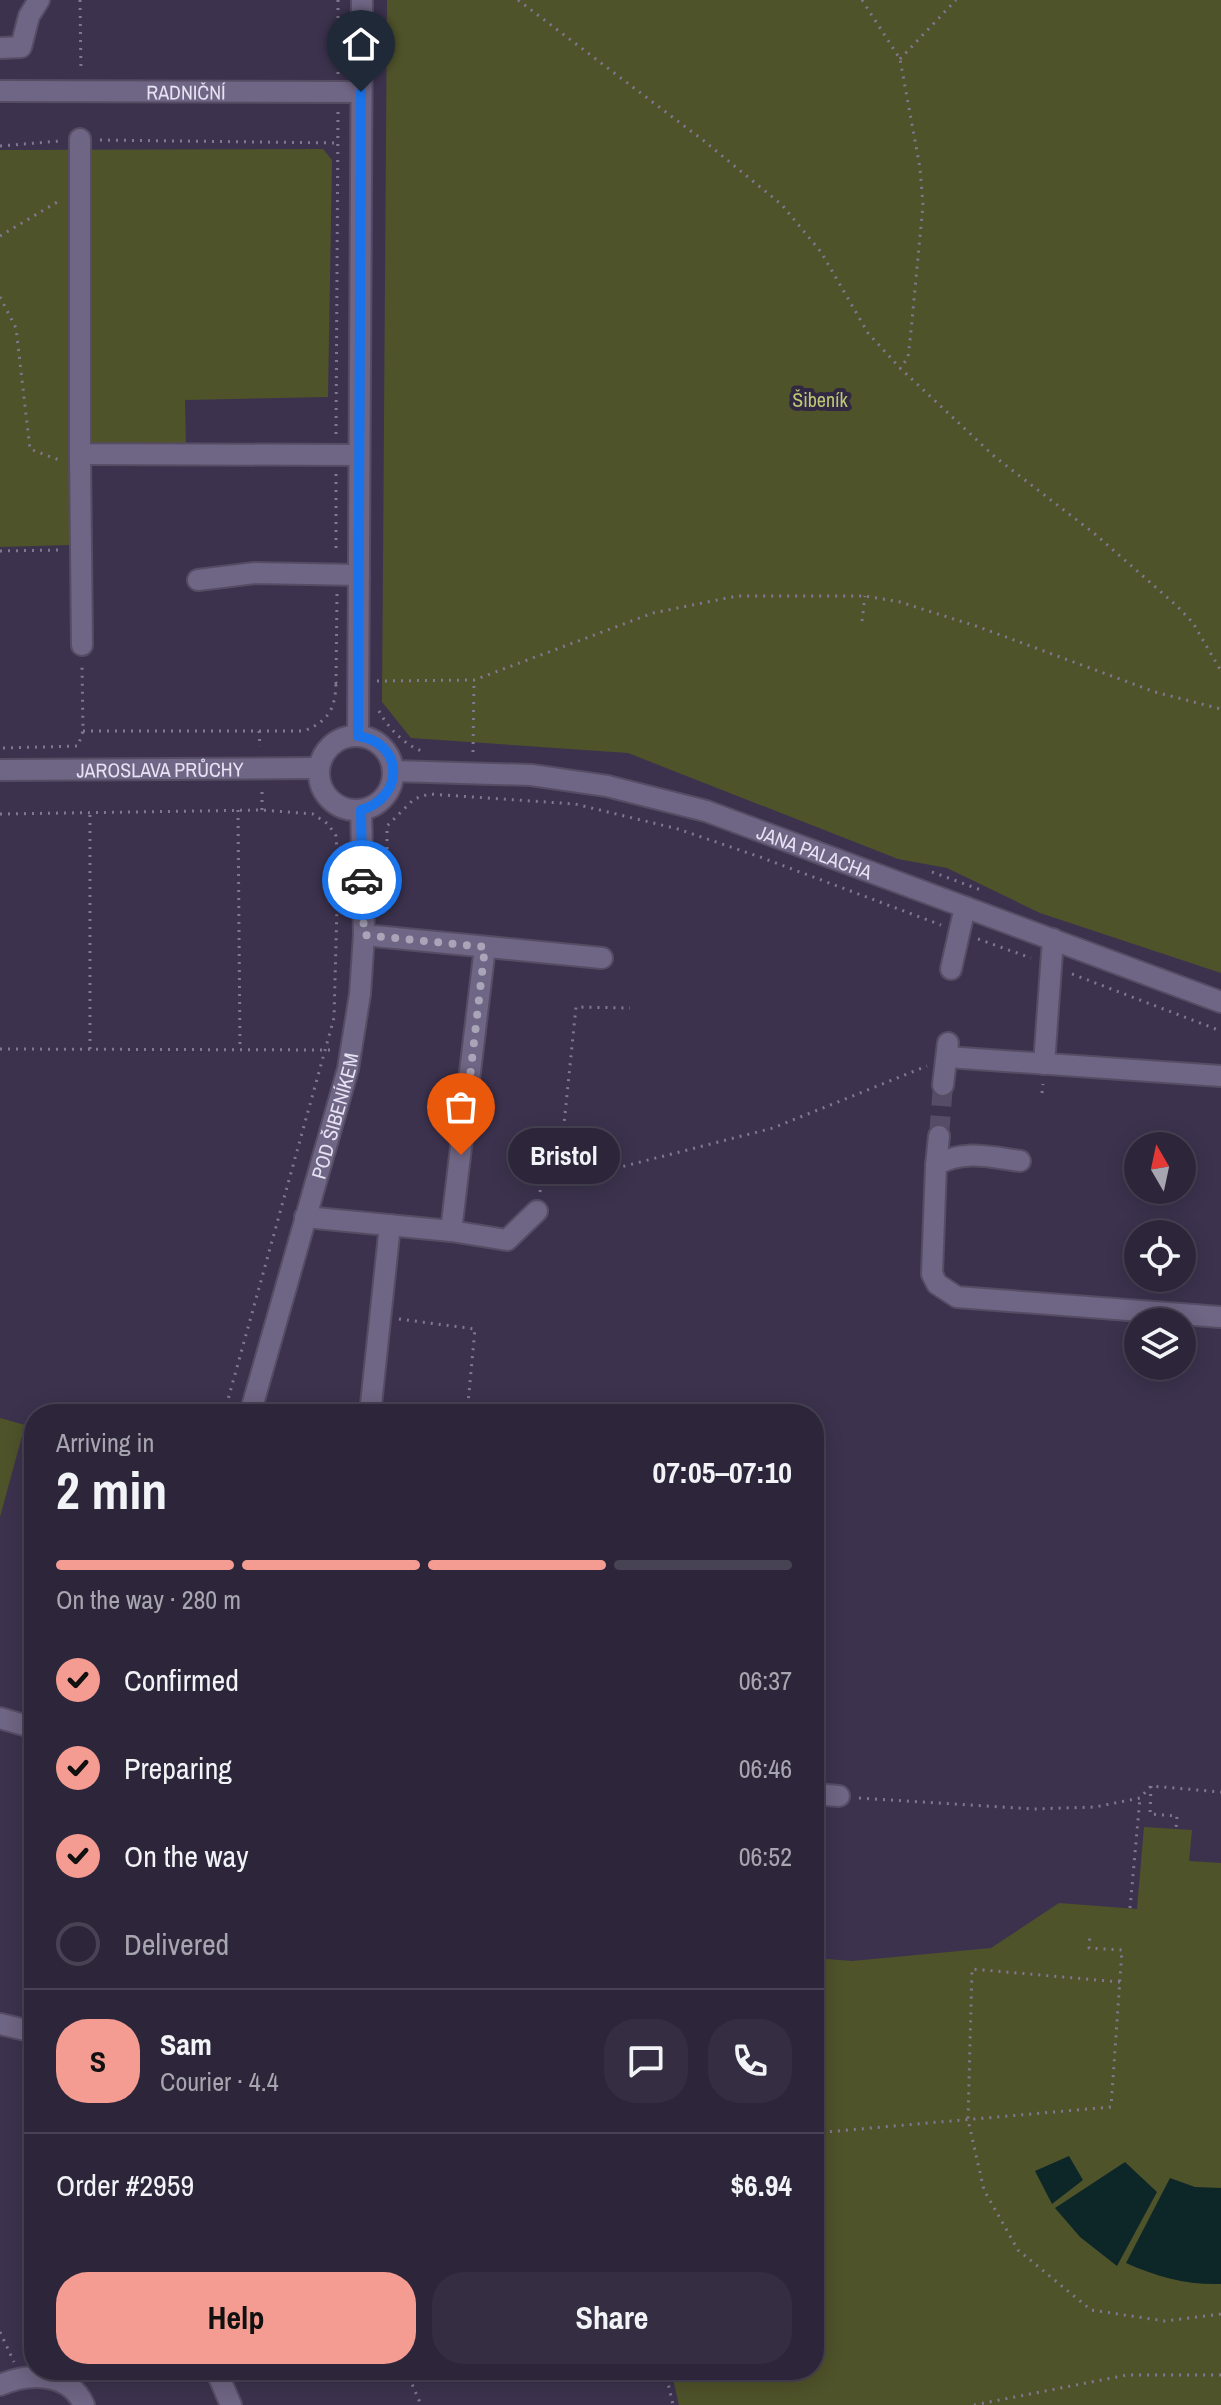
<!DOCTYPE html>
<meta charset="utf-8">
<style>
body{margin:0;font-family:"Archivo Narrow",sans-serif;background:#352e42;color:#f1f3f6;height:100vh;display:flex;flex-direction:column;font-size:30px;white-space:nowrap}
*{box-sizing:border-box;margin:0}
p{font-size:26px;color:#a7a5af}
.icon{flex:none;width:44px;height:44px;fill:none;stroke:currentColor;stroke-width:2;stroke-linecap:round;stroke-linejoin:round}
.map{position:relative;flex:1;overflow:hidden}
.panel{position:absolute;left:24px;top:1404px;width:800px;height:976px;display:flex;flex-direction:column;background:#2d263a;border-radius:32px;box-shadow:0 4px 20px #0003,0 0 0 2px #484354}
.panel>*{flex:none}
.needle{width:52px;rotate:351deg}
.controls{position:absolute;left:1124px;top:1132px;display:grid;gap:16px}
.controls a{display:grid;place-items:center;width:72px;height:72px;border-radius:50%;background:#2d263a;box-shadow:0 4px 20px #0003,0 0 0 2px #484354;font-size:40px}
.pin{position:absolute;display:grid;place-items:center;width:68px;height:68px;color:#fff;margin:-82px -34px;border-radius:50% 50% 50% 0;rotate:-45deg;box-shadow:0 0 8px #0007}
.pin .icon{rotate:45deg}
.courier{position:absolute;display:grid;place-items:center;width:80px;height:80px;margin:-40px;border:6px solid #1a73e8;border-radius:50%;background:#fff;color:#222;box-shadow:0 2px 10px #0007}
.bubble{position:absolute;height:56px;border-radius:28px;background:#2d263a;box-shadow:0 4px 20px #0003,0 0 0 2px #484354;font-size:26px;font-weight:800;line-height:56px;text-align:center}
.summary em{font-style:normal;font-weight:800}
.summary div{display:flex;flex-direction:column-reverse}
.summary{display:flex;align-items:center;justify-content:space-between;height:136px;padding:0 32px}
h1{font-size:52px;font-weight:800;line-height:60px}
.bar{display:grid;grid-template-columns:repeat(4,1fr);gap:12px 8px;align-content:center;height:96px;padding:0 32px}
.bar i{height:10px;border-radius:6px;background:#484354}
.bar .current{background:#f59c92}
.bar p{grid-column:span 4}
.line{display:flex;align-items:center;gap:20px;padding:0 32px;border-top:2px solid #484354}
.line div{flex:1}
.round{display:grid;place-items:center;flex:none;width:84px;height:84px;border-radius:32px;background:#352e42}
ol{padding:0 32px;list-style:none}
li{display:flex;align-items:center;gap:24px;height:88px}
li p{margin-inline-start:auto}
li .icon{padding:8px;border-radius:50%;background:#f59c92;color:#111;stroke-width:4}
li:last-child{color:#a7a5af}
li i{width:44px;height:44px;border:4px solid #484354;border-radius:50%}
.cta{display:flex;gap:16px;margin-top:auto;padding:16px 32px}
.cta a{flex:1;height:92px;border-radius:32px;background:#f59c92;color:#111;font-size:32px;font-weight:800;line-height:92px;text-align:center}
.cta a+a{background:#352e42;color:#f1f3f6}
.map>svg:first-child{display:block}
.green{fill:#4f532a}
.water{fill:#0d2729}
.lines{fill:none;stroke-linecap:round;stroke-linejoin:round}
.minor-tunnel{stroke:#564c67;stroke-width:20;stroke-dasharray:20 10;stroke-linecap:butt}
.minor-casing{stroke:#564d65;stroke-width:24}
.path{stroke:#807890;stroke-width:3;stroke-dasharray:2 6;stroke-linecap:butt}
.minor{stroke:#6f6584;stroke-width:20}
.done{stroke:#aaa4b9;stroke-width:8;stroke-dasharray:0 14.4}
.route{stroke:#1a73e8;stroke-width:10}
.labels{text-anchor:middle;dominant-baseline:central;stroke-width:8;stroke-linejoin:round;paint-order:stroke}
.street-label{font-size:20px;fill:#e6e1f3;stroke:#312843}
.park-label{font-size:20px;fill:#bfc772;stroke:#312843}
</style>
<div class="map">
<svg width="1221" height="2405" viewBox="0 0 1221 2405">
<rect width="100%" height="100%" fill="#3c324e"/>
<path class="green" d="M387 0H1221V973L1040 913 947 868 898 859 628 753 411 738 382 702Z
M323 149 332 160 328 397 185 400 186 449H69L70 545 0 547V150Z
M0 1418 25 1425 0 1517Z
M1144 1827 1192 1830 1189 1861 1221 1863V2405H679L671 2370H814V1958L852 1961 991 1948 1059 1903 1137 1909Z"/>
<path class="water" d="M1069 2156 1083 2180 1052 2204 1035 2171Z
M1125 2162 1157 2192 1117 2266 1080 2237 1055 2208Z
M1170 2178 1195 2187 1221 2188V2284C1187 2285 1157 2277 1126 2263Z"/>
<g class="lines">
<path class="minor-tunnel" d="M939 1136 943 1085"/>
<g class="minor-casing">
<g id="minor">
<path d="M0 48 21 47 29 16 39 0"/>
<path id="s1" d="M0 91 361 92"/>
<path d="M80 139V454L359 455"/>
<path d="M80 454 82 645"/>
<path d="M198 580 255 573 359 575"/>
<path d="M358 736 362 0"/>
<circle cx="356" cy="773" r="37"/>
<path id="s2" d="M0 770 319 768"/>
<path id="s3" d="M394 771 531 775 607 786 706 811 1221 1002"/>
<path d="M364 935 602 958"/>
<path d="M951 969 965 907"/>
<path d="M947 1057 1221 1076"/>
<path d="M1044 1064 1053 939"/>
<path d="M943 1085 948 1043"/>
<path d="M1020 1161C991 1157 963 1149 936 1165L932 1274 937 1284 957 1297 1221 1317"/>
<path d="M936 1165 939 1136"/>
<path d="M305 1217 451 1231 507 1240 537 1211"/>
<path d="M451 1231 485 947"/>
<path id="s4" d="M250 1414 348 1069 360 994 364 935 361 810"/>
<path d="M370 1414 390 1225"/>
<path d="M0 1718 34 1728"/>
<path d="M814 1794 839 1796"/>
<path d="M0 2024 34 2032"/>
<path d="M216 2370 231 2405"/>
<path d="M0 2385C28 2373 69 2371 84 2405"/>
</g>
</g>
<path class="path" d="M80 0 81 72
M518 0 704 141 782 205 821 252 868 333 900 368 995 457 1095 534 1177 606 1193 623 1221 671
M862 0 900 59 920 168 923 205 911 331 908 358 900 368
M900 59 956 0
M338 74V0
M100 140 338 143
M0 146 60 141
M0 236 59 201
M0 297 16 328 30 449 59 460
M336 434 338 110
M336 474V554
M0 551 60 550
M337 594 336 683H339
M862 621 865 596
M377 681 474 680 653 613 737 596H865L900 602 976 626 1155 692 1221 709
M379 711C387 727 406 746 422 751
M83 731H304C328 721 335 710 336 684
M259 731 260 747
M3 748 78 746 83 731 82 665
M473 752 474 680
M238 810 240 1049
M262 810V787
M0 814 262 810 313 814 328 824 336 836 338 868 334 1018 224 1414
M381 867H387V826L414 799 429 794 575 804 678 829 760 857 941 925
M932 872 981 890
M978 939 1031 958
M1072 974 1221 1031
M0 1049 332 1050
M90 1049V813
M1042 1093 1043 1084
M560 1163 613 1169 773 1128 927 1066
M540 1192 546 1161 560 1163 576 1007 630 1008
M399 1319 475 1329 467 1414
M1151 1786 1150 1814 1177 1816 1176 1829
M859 1798 1033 1809 1095 1807 1140 1798 1151 1786 1221 1792
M1130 1908 1140 1798
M1120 1982 972 1969 968 2120 984 2190 1018 2250 1091 2310 1165 2321 1221 2314
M814 2133 1111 2107 1122 1950 1089 1948 1090 1934
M0 2332 14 2362
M406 2370 421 2405
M665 2370 673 2405
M974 2405 1127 2375H1221"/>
<use href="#minor" class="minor"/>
</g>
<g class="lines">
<path class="done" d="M362 880 364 935 485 947 461 1155"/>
<path class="route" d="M361 92 358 736C404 743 405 797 361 810L362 880"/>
</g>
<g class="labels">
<g class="street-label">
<text stroke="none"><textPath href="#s1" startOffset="186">RADNIČNÍ</textPath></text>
<text stroke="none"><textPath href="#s2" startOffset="160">JAROSLAVA PRŮCHY</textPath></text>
<text stroke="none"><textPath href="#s3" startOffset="432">JANA PALACHA</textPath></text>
<text stroke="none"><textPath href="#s4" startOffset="310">POD ŠIBENÍKEM</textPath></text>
</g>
<g class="park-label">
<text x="820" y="399">Šibeník</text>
</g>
</g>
</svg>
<div class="controls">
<a><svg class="needle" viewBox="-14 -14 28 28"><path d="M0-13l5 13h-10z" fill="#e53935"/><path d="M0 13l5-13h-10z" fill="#a7a5af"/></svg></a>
<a><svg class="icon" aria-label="locate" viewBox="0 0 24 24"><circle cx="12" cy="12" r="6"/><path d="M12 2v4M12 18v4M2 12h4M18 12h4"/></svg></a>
<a><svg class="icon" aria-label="layers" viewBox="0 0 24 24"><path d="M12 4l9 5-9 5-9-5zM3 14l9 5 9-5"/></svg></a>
</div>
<div class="pin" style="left:461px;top:1155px;background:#ea580c"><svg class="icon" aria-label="bag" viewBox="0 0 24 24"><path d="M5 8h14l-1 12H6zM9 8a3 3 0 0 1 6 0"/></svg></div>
<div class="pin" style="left:361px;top:92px;background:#1f2937"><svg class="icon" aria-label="home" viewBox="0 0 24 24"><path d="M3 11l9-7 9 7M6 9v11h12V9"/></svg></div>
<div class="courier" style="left:362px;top:880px"><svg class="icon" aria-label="car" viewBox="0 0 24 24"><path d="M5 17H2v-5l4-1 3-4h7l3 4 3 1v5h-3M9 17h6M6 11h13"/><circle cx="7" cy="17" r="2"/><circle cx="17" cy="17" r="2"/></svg></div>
<div class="bubble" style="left:508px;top:1128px;width:112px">Bristol</div>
<section class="panel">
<div class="summary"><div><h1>2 min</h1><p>Arriving in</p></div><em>07:05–07:10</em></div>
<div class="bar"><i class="current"></i><i class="current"></i><i class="current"></i><i></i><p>On the way · 280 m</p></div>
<ol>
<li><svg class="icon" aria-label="check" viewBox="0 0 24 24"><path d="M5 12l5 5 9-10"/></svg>Confirmed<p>06:37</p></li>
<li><svg class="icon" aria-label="check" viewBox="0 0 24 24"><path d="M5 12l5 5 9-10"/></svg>Preparing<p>06:46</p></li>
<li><svg class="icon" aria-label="check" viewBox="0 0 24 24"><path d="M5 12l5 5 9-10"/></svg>On the way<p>06:52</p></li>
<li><i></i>Delivered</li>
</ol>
<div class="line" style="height:144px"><b class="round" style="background:#f59c92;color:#111">S</b><div><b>Sam</b><p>Courier · 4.4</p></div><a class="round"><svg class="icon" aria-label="chat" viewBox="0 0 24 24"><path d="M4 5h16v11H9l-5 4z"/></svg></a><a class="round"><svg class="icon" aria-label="phone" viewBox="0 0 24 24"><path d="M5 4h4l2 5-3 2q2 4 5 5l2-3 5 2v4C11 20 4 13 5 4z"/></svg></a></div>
<div class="line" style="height:104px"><div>Order #2959</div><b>$6.94</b></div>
<div class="cta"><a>Help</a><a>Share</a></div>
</section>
</div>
